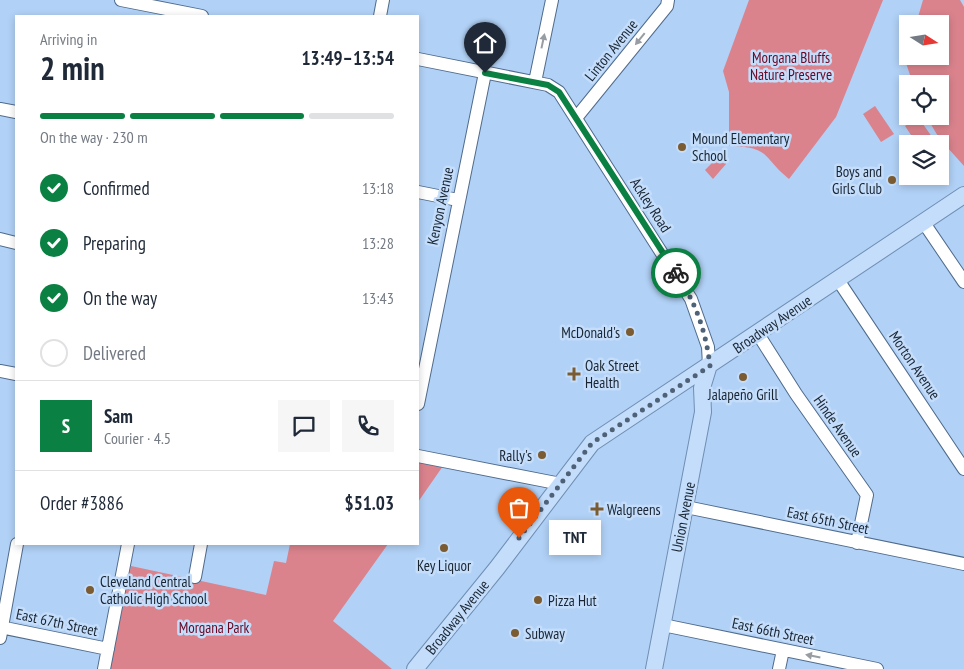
<!DOCTYPE html>
<meta charset="utf-8">
<style>
body{margin:0;font-family:"PT Sans Narrow",sans-serif;background:#f6f6f7;color:#1f2937;height:100vh;display:flex;flex-direction:column;font-size:19px;white-space:nowrap}
*{box-sizing:border-box;margin:0}
p{font-size:16px;color:#747a83}
.icon{flex:none;width:28px;height:28px;fill:none;stroke:currentColor;stroke-width:2;stroke-linecap:round;stroke-linejoin:round}
.map{position:relative;flex:1;overflow:hidden}
.panel{position:absolute;left:15px;top:15px;width:404px;height:530px;display:flex;flex-direction:column;background:#fff;border-radius:0px;box-shadow:0 2px 8px #0003}
.panel>*{flex:none}
.needle{width:32px;rotate:102deg}
.tools{position:absolute;left:899px;top:15px;display:grid;gap:10px}
.tools a{display:grid;place-items:center;width:50px;height:50px;border-radius:0px;background:#fff;box-shadow:0 2px 8px #0003;font-size:25px}
.pin{position:absolute;display:grid;place-items:center;width:42px;height:42px;color:#fff;margin:-51px -21px;border-radius:50% 50% 50% 0;rotate:-45deg;box-shadow:0 0 5px #0007}
.pin .icon{rotate:45deg}
.courier{position:absolute;display:grid;place-items:center;width:50px;height:50px;margin:-25px;border:4px solid #0b8043;border-radius:50%;background:#fff;color:#222;box-shadow:0 1px 6px #0007}
.bubble{position:absolute;height:35px;border-radius:0px;background:#fff;box-shadow:0 2px 8px #0003;font-size:16px;font-weight:800;line-height:35px;text-align:center}
.summary em{font-style:normal;font-weight:800}
.summary div{display:flex;flex-direction:column-reverse}
.summary{display:flex;align-items:center;justify-content:space-between;height:85px;padding:0 25px}
h1{font-size:32px;font-weight:800;line-height:38px}
.bar{display:grid;grid-template-columns:repeat(4,1fr);gap:8px 5px;align-content:center;height:60px;padding:0 25px}
.bar i{height:6px;border-radius:4px;background:#e0e1e3}
.bar .current{background:#0b8043}
.bar p{grid-column:span 4}
.line{display:flex;align-items:center;gap:12px;padding:0 25px;border-top:1px solid #e0e1e3}
.line div{flex:1}
.round{display:grid;place-items:center;flex:none;width:52px;height:52px;border-radius:0px;background:#f6f6f7}
ol{padding:0 25px;list-style:none}
li{display:flex;align-items:center;gap:15px;height:55px}
li p{margin-inline-start:auto}
li .icon{padding:5px;border-radius:50%;background:#0b8043;color:#fff;stroke-width:4}
li:last-child{color:#747a83}
li i{width:28px;height:28px;border:2px solid #e0e1e3;border-radius:50%}
.map>svg:first-child{display:block}
.green{fill:#da838d}
.lines{fill:none;stroke-linecap:round;stroke-linejoin:round}
.minor-casing{stroke:#4f6b8c;stroke-width:14}
.major-casing{stroke:#6e8eb3;stroke-width:18}
.minor{stroke:#fff;stroke-width:12}
.major{stroke:#c4ddfb;stroke-width:16}
.oneway{fill:#989da3}
.done{stroke:#4e6177;stroke-width:5;stroke-dasharray:0 9}
.route{stroke:#0b8043;stroke-width:6}
.poi-dot{fill:#7b5b31;stroke:#c4ddfb;stroke-width:2}
.labels{text-anchor:middle;dominant-baseline:central;stroke-width:5;stroke-linejoin:round;paint-order:stroke}
.street-label{font-size:15px;fill:#192532;stroke:#c4ddfb}
.park-label{font-size:15px;fill:#690824;stroke:#c4ddfb}
.poi-label{font-size:15px;fill:#192532;stroke:#c4ddfb;text-anchor:start}
</style>
<div class="map">
<svg width="964" height="669" viewBox="0 0 964 669">
<rect width="100%" height="100%" fill="#b1d1f6"/>
<path class="green" d="M749 0H883L836 117 789 179C761 156 771 147 729 146V92L723 71Z
M923 0H960L964 7V166L939 138 926 116H940V84H913L905 60 907 52 908 56H940V24H916Z
M875 106 894 134 881 142 863 114Z
M918 117 937 144H917L905 126Z
M723 152 726 164 713 179 705 170Z
M418 461 443 466 418 502Z
M290 544H388L333 621 392 669H110L131 566 266 595 274 561 286 563Z"/>
<g class="lines">
<g class="minor-casing">
<path id="minor" d="M121 0 202 16
M380 16 383 0
M418 59 548 85 559 92 691 299 708 347 709 365
M535 82 552 0
M0 109 16 112
M576 118 667 6 668 0
M418 192 458 200
M924 223 964 282
M0 239 16 243
M838 280 964 469
M758 334 796 394 867 495 857 543
M0 371 16 374
M418 404 485 73
M418 456 561 484
M686 507 964 564
M195 577 201 544
M663 625 877 669
M0 627 108 649
M0 638 17 544
M104 669 128 544
M779 669 783 650"/>
</g>
<g class="major-casing">
<path id="major" d="M415 669 497 568 592 443 964 195
M654 669 703 412 702 388 709 365"/>
</g>
<use href="#minor" class="minor"/>
<use href="#major" class="major"/>
</g>
<defs><path id="oneway-solid" d="M-6-.8H1V-3.2L6.5 0L1 3.2V.8H-6Z" transform="scale(1.25)"/></defs>
<g class="oneway">
<use href="#oneway-solid" transform="translate(640 39) rotate(129)"/>
<use href="#oneway-solid" transform="translate(543 41) rotate(-78)"/>
<use href="#oneway-solid" transform="translate(813 656) rotate(-169)"/>
</g>
<g class="lines">
<path class="done" d="M519 538 592 443 710 366C706 331 695 301 676 273"/>
<path class="route" d="M485 73 548 85 559 92 676 273"/>
</g>
<g class="poi-dot">
<circle cx="682" cy="147" r="5"/>
<circle cx="892" cy="180" r="5"/>
<circle cx="630" cy="332" r="5"/>
<path d="M571.5 366.5h5v5h5v5h-5v5h-5v-5h-5v-5h5z"/>
<circle cx="743" cy="377" r="5"/>
<circle cx="542" cy="455" r="5"/>
<path d="M594.5 501.5h5v5h5v5h-5v5h-5v-5h-5v-5h5z"/>
<circle cx="444" cy="548" r="5"/>
<circle cx="90" cy="590" r="5"/>
<circle cx="538" cy="600" r="5"/>
<circle cx="515" cy="633" r="5"/>
</g>
<g class="labels">
<g class="street-label">
<text transform="translate(611 50) rotate(-51)">Linton Avenue</text>
<text transform="translate(651 205) rotate(57)">Ackley Road</text>
<text transform="translate(440 206) rotate(-78)">Kenyon Avenue</text>
<text transform="translate(772 324) rotate(-34)">Broadway Avenue</text>
<text transform="translate(915 365) rotate(56)">Morton Avenue</text>
<text transform="translate(838 426) rotate(55)">Hinde Avenue</text>
<text transform="translate(683 517) rotate(-79)">Union Avenue</text>
<text transform="translate(828 520) rotate(12)">East 65th Street</text>
<text transform="translate(457 617) rotate(-51)">Broadway Avenue</text>
<text transform="translate(57 622) rotate(12)">East 67th Street</text>
<text transform="translate(773 631) rotate(12)">East 66th Street</text>
</g>
<g class="park-label">
<text x="791" y="57">Morgana Bluffs<tspan x="791" dy="17">Nature Preserve</tspan></text>
<text x="214" y="627">Morgana Park</text>
</g>
<g class="poi-label">
<text x="692" y="138">Mound Elementary<tspan x="692" dy="17">School</tspan></text>
<text x="882" y="171" text-anchor="end">Boys and<tspan x="882" dy="17">Girls Club</tspan></text>
<text x="620" y="332" text-anchor="end">McDonald's</text>
<text x="585" y="365">Oak Street<tspan x="585" dy="17">Health</tspan></text>
<text x="743" y="394" text-anchor="middle">Jalapeño Grill</text>
<text x="532" y="455" text-anchor="end">Rally's</text>
<text x="607" y="509">Walgreens</text>
<text x="444" y="565" text-anchor="middle">Key Liquor</text>
<text x="100" y="581">Cleveland Central<tspan x="100" dy="17">Catholic High School</tspan></text>
<text x="548" y="600">Pizza Hut</text>
<text x="525" y="633">Subway</text>
</g>
</g>
</svg>
<div class="tools">
<a><svg class="needle" viewBox="-14 -14 28 28"><path d="M0-13l5 13h-10z" fill="#e53935"/><path d="M0 13l5-13h-10z" fill="#747a83"/></svg></a>
<a><svg class="icon" aria-label="locate" viewBox="0 0 24 24"><circle cx="12" cy="12" r="6"/><path d="M12 2v4M12 18v4M2 12h4M18 12h4"/></svg></a>
<a><svg class="icon" aria-label="layers" viewBox="0 0 24 24"><path d="M12 4l9 5-9 5-9-5zM3 14l9 5 9-5"/></svg></a>
</div>
<div class="pin" style="left:519px;top:538px;background:#ea580c"><svg class="icon" aria-label="bag" viewBox="0 0 24 24"><path d="M5 8h14l-1 12H6zM9 8a3 3 0 0 1 6 0"/></svg></div>
<div class="pin" style="left:485px;top:73px;background:#1f2937"><svg class="icon" aria-label="home" viewBox="0 0 24 24"><path d="M3 11l9-7 9 7M6 9v11h12V9"/></svg></div>
<div class="courier" style="left:676px;top:273px"><svg class="icon" aria-label="bike" viewBox="0 0 24 24"><circle cx="6" cy="16" r="4"/><circle cx="18" cy="16" r="4"/><path d="M6 16l4-8h5l3 8M10 8l3 8H6M13 5h3"/></svg></div>
<div class="bubble" style="left:549px;top:520px;width:52px">TNT</div>
<section class="panel">
<div class="summary"><div><h1>2 min</h1><p>Arriving in</p></div><em>13:49–13:54</em></div>
<div class="bar"><i class="current"></i><i class="current"></i><i class="current"></i><i></i><p>On the way · 230 m</p></div>
<ol>
<li><svg class="icon" aria-label="check" viewBox="0 0 24 24"><path d="M5 12l5 5 9-10"/></svg>Confirmed<p>13:18</p></li>
<li><svg class="icon" aria-label="check" viewBox="0 0 24 24"><path d="M5 12l5 5 9-10"/></svg>Preparing<p>13:28</p></li>
<li><svg class="icon" aria-label="check" viewBox="0 0 24 24"><path d="M5 12l5 5 9-10"/></svg>On the way<p>13:43</p></li>
<li><i></i>Delivered</li>
</ol>
<div class="line" style="height:90px"><b class="round" style="background:#0b8043;color:#fff">S</b><div><b>Sam</b><p>Courier · 4.5</p></div><a class="round"><svg class="icon" aria-label="chat" viewBox="0 0 24 24"><path d="M4 5h16v11H9l-5 4z"/></svg></a><a class="round"><svg class="icon" aria-label="phone" viewBox="0 0 24 24"><path d="M5 4h4l2 5-3 2q2 4 5 5l2-3 5 2v4C11 20 4 13 5 4z"/></svg></a></div>
<div class="line" style="height:65px"><div>Order #3886</div><b>$51.03</b></div>
</section>
</div>
